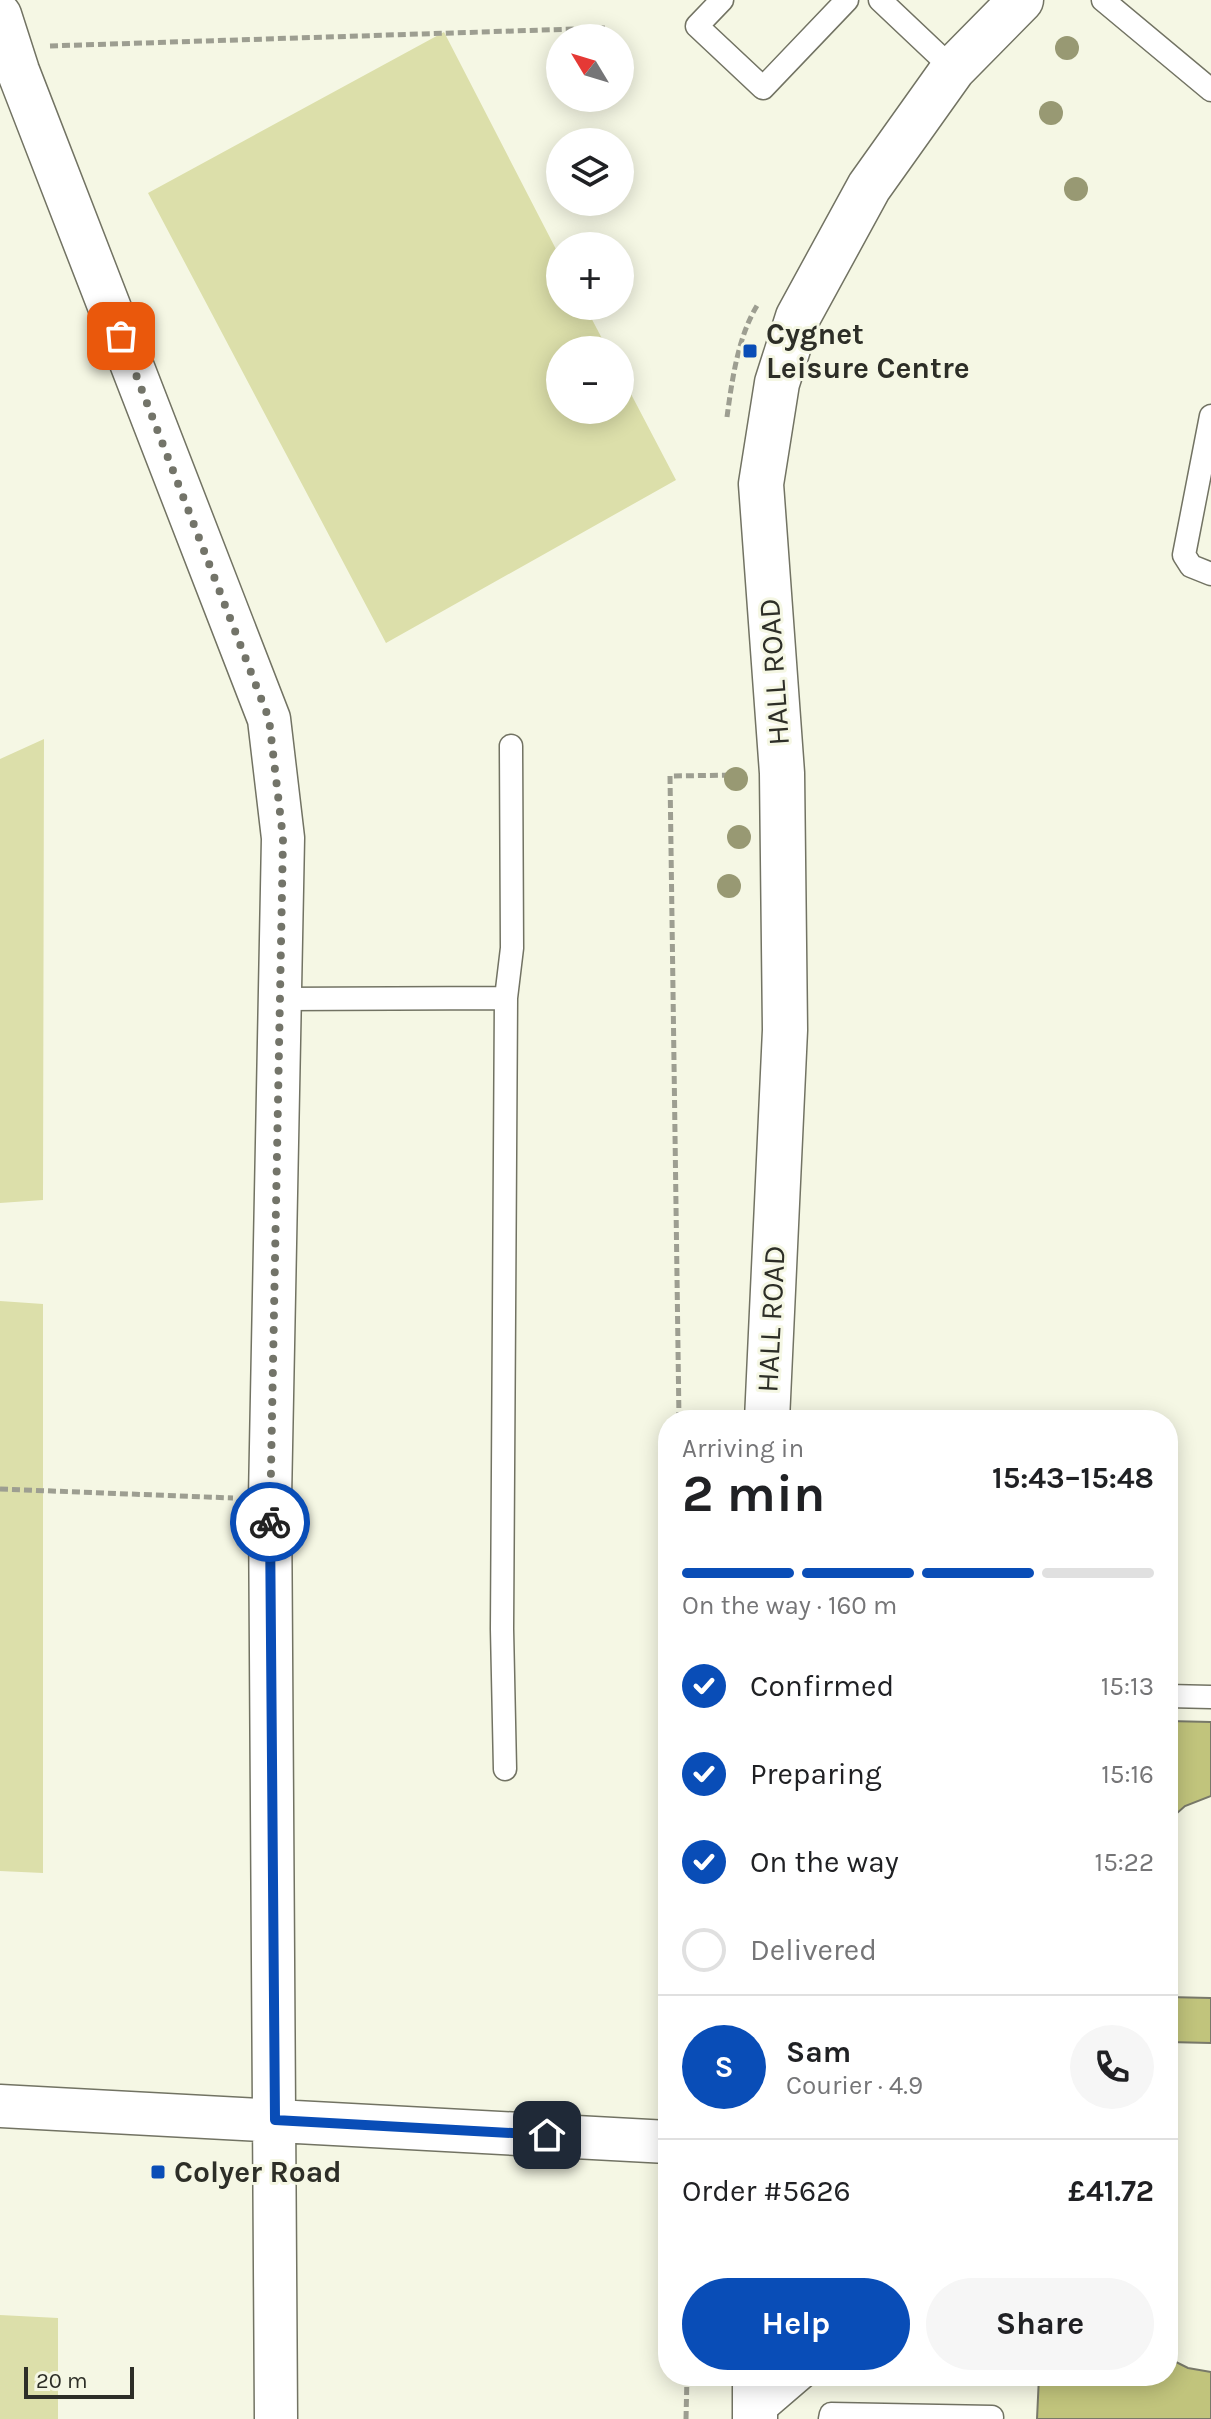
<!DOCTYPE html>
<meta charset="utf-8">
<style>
body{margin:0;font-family:Karla,sans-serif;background:#f6f6f6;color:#202124;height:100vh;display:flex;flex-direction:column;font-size:30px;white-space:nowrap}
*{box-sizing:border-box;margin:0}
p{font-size:26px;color:#757577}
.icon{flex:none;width:44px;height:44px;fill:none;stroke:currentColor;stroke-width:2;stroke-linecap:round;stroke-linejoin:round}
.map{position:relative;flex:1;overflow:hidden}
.details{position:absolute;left:658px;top:1410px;width:520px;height:976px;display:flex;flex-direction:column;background:#fff;border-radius:32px;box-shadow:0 4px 20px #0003}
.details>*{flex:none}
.needle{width:52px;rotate:308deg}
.tools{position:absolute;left:546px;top:24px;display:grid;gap:16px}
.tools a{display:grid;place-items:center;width:88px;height:88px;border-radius:50%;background:#fff;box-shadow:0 4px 20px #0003;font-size:40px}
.scale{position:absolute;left:24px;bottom:20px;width:110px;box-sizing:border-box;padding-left:8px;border:4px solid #2d2e27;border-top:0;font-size:22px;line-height:28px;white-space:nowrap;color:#2d2e27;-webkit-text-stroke:6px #f5f7e4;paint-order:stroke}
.pin{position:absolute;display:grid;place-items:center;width:68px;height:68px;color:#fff;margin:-34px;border-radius:16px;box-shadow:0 4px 12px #0006}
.courier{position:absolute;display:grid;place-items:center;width:80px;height:80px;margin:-40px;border:6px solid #094db7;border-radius:50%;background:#fff;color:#222;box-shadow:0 2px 10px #0007}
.head em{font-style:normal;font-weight:700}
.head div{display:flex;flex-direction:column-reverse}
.head{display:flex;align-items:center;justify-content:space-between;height:136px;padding:0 24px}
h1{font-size:52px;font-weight:700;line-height:60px}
.bar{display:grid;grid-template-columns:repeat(4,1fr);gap:12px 8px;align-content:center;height:96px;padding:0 24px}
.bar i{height:10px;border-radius:6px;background:#e0e0e0}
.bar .selected{background:#094db7}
.bar p{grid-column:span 4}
.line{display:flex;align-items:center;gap:20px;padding:0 24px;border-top:2px solid #e0e0e0}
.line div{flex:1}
.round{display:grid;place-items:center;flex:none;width:84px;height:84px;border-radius:42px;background:#f6f6f6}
ol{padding:0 24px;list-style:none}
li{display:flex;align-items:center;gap:24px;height:88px}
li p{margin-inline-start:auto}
li .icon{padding:8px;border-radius:50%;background:#094db7;color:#fff;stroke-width:4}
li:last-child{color:#757577}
li i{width:44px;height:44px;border:4px solid #e0e0e0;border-radius:50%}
.primary-button{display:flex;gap:16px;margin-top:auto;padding:16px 24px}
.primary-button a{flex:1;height:92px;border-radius:48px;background:#094db7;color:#fff;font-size:32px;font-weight:700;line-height:92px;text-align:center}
.primary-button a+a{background:#f6f6f6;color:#202124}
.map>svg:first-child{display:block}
.green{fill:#dcdfaa}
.building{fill:#c1c47c;stroke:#787969;stroke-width:2}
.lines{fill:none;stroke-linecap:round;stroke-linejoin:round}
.lane-casing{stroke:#727363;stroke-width:25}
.street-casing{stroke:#727363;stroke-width:45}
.secondary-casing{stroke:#727363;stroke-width:47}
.path{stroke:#9d9e91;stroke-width:5;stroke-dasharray:8 4;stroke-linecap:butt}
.lane{stroke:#fff;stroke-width:22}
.street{stroke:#fff;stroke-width:42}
.secondary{stroke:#fff;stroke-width:44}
.tree{fill:#989973}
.done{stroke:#737469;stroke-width:8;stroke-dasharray:0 14.4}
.route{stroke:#094db7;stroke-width:10}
.poi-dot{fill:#094db7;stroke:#f5f7e4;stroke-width:3}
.labels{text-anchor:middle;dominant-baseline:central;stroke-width:6;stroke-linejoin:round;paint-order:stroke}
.poi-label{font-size:30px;font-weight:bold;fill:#2d2e27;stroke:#f5f7e4;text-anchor:start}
.street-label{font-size:30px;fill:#2d2e27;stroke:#f5f7e4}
</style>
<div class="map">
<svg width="1211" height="2419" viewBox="0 0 1211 2419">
<rect width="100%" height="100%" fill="#f5f7e4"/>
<path class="green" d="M444 32 560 257V306H585L608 350H560V410H620V373L676 480 386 643 148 193Z
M44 739 43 1200 0 1203V759Z
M0 1301 43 1304V1873L0 1871Z
M0 2315 58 2318V2419H0Z"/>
<path class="building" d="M1168 1721 1211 1722V1796L1185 1806 1168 1821Z
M1168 1997 1211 1998V2043L1168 2042Z
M1168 2358 1188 2368 1211 2372V2419H1037L1039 2376H1168Z"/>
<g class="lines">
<g class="lane-casing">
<path id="lane" d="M722 0 697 26 763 88 847 0
M880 0 953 69
M1103 0 1211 90
M1211 416 1184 555 1191 566 1211 574
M506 998 512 948 511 746
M280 999 506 998 502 1629 505 1769
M1168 1696 1211 1697
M756 2418 805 2376
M830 2419 831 2414 992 2417"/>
</g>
<g class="street-casing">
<path id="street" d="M0 15 18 71 269 719 283 838 270 1498 276 2419
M0 2106 668 2142"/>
</g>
<g class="secondary-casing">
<path id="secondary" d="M767 1420 785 1030 782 773 761 484 777 383 798 317 869 187 953 69 1021 0
M755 2419V2376"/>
</g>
<path class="path" d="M50 46 605 28
M727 417C732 380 738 336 758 304
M679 1420 670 776 741 775
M0 1489 233 1498
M686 2419 687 2376"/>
<use href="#lane" class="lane"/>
<use href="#street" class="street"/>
<use href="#secondary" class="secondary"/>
</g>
<g class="tree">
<circle cx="1067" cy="48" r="12"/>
<circle cx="1051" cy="113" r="12"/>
<circle cx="1076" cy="189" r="12"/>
<circle cx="736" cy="779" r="12"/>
<circle cx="739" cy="837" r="12"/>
<circle cx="729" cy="886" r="12"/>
</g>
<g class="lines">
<path class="done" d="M121 336 269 719 283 838 270 1522"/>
<path class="route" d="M270 1522 275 2120 547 2135"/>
</g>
<g class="poi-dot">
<rect x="742" y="343" width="16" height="16" rx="4"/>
<rect x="150" y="2164" width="16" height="16" rx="4"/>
</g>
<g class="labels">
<g class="poi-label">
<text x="766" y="334">Cygnet<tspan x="766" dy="34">Leisure Centre</tspan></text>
<text x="174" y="2172">Colyer Road</text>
</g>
<g class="street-label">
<text transform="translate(774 672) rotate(-94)">HALL ROAD</text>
<text transform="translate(771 1319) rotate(-87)">HALL ROAD</text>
</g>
</g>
</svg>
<div class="tools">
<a><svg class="needle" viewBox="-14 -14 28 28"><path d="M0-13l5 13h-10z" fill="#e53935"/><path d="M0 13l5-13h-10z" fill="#757577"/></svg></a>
<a><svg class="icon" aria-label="layers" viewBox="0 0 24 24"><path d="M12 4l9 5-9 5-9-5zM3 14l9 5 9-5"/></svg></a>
<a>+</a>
<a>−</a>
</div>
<div class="scale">20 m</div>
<div class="pin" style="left:121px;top:336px;background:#ea580c"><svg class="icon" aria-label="bag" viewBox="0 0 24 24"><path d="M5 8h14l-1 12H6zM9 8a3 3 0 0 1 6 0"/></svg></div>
<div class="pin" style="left:547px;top:2135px;background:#1f2937"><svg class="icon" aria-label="home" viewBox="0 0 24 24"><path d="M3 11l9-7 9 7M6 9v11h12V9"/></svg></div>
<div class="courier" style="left:270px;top:1522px"><svg class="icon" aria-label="bike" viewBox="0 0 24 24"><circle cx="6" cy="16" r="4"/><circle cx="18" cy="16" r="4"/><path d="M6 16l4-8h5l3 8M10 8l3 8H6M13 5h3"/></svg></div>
<section class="details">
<div class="head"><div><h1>2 min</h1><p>Arriving in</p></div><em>15:43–15:48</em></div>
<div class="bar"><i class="selected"></i><i class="selected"></i><i class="selected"></i><i></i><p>On the way · 160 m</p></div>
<ol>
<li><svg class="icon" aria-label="check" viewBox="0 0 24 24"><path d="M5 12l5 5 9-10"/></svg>Confirmed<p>15:13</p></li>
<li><svg class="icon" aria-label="check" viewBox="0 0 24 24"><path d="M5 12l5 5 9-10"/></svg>Preparing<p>15:16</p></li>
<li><svg class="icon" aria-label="check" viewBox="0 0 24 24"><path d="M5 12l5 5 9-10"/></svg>On the way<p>15:22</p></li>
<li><i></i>Delivered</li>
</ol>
<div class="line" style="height:144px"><b class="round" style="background:#094db7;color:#fff">S</b><div><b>Sam</b><p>Courier · 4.9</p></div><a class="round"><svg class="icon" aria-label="phone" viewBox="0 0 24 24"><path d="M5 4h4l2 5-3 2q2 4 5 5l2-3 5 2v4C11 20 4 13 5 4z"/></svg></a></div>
<div class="line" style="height:104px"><div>Order #5626</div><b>£41.72</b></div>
<div class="primary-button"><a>Help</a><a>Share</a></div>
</section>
</div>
